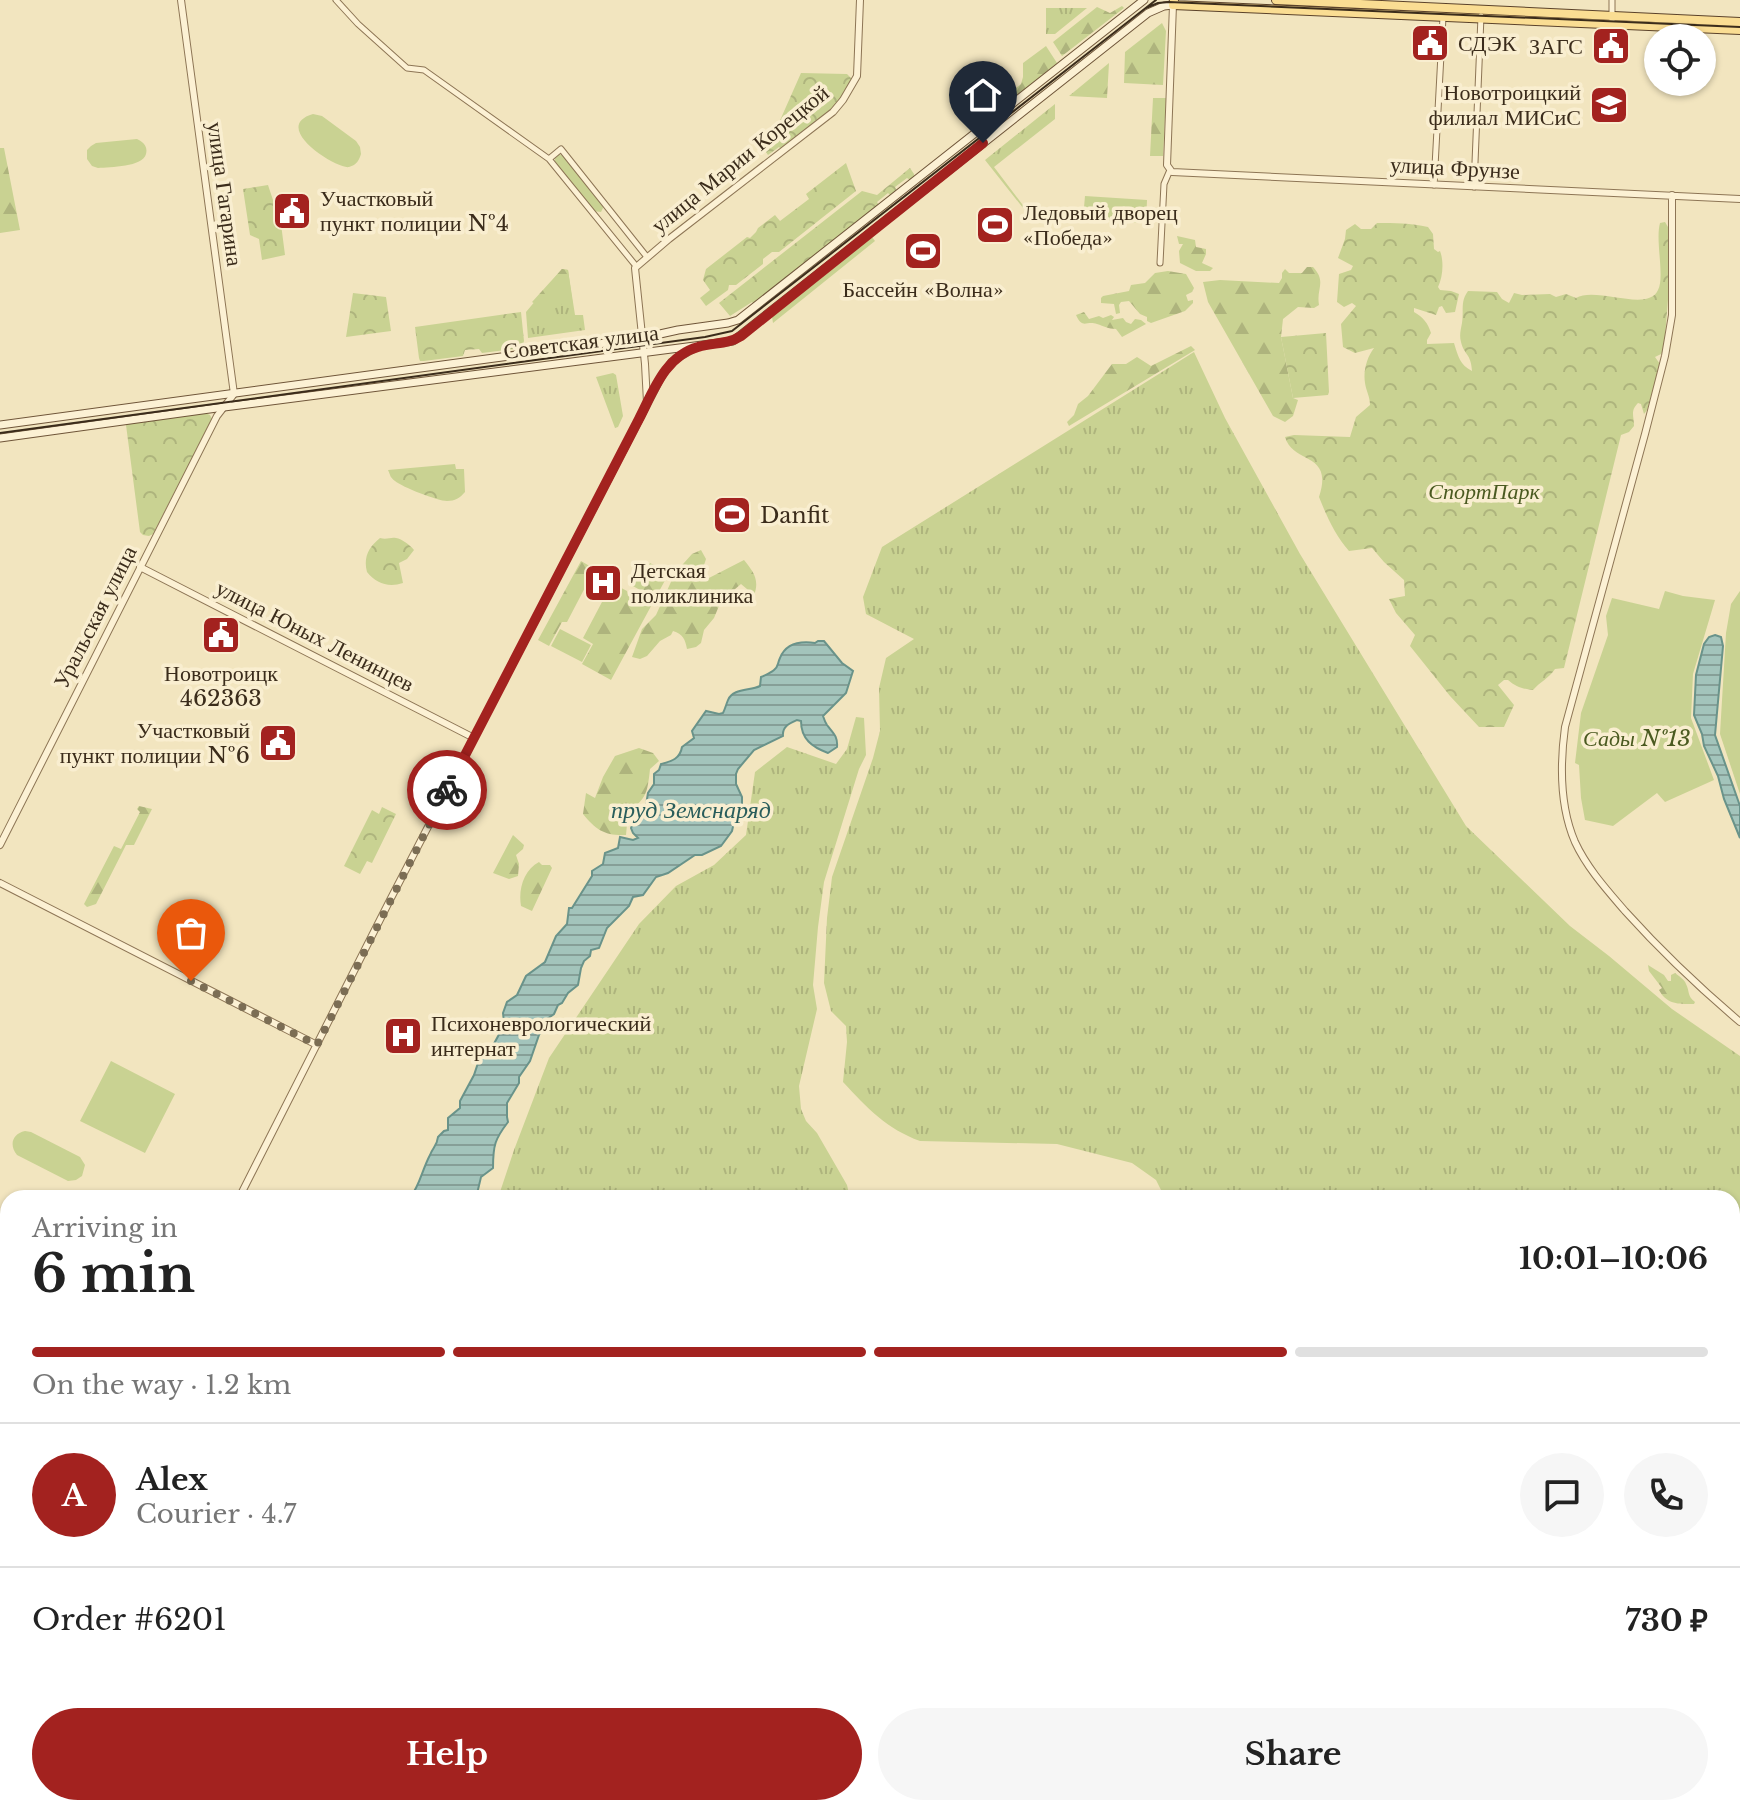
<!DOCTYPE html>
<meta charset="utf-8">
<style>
body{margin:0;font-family:"Libre Baskerville",serif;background:#f6f6f6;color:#222;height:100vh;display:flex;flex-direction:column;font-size:30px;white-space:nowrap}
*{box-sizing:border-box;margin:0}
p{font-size:26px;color:#767676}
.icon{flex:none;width:44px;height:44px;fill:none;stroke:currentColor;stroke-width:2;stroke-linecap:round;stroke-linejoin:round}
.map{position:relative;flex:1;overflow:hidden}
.details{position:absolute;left:0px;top:1190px;width:1740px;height:626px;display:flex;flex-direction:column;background:#fff;border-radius:24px 24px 0 0;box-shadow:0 2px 6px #0004}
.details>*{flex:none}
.controls{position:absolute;left:1644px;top:24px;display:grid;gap:16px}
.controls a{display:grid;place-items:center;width:72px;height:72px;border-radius:50%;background:#fff;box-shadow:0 2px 6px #0004;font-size:40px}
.pin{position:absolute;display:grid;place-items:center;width:68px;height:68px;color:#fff;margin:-82px -34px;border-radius:50% 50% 50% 0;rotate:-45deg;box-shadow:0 0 8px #0007}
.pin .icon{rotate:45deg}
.courier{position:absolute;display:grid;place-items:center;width:80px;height:80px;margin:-40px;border:6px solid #a3221f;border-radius:50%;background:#fff;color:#222;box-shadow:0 2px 10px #0007}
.overview em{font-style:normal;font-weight:800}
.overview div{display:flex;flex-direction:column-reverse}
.overview{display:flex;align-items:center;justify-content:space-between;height:136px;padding:0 32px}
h1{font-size:52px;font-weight:800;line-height:60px}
.bar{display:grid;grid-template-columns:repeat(4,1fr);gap:12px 8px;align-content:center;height:96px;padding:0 32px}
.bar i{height:10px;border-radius:6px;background:#e0e0e0}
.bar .selected{background:#a3221f}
.bar p{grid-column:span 4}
.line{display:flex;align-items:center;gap:20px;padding:0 32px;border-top:2px solid #e0e0e0}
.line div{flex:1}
.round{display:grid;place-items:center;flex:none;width:84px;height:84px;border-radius:42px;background:#f6f6f6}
.primary-button{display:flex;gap:16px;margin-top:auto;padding:16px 32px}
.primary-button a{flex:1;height:92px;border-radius:48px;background:#a3221f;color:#fff;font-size:32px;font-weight:800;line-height:92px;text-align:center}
.primary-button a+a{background:#f6f6f6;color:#222}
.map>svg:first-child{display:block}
.grass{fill:url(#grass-tufts)}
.forest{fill:url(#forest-firs)}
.park{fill:url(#park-crowns)}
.garden{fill:#c9d292}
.water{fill:url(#water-rules);stroke:#69938a;stroke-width:2}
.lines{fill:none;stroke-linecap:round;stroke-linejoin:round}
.stream{stroke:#69938a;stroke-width:2}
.minor-casing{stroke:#8d7555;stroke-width:7}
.tertiary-casing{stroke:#8d7555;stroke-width:8}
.secondary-casing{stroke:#6f5539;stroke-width:9}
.primary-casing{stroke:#5b422a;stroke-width:10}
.minor{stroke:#fcf1d4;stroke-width:5}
.tertiary{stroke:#fcf1d4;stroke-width:6}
.secondary{stroke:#fcf1d4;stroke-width:7}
.primary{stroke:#fadd93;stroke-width:8}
.tram{stroke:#3b2c1b;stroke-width:2}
.done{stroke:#7b6d54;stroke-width:8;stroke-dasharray:0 14.4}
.route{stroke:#a3221f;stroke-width:10}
.labels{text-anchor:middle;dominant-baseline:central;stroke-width:7;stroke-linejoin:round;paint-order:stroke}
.poi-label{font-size:22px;fill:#3b2c1b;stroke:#f9eed0;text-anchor:start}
.street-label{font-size:22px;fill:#3b2c1b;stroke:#f9eed0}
.park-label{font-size:22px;font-style:italic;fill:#4a5a20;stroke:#f9eed0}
.water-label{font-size:24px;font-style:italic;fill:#295d5b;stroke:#f9eed0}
</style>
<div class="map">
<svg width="1740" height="1815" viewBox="0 0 1740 1815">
<defs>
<pattern id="grass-tufts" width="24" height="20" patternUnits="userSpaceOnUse" patternTransform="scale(2)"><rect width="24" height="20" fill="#c9d292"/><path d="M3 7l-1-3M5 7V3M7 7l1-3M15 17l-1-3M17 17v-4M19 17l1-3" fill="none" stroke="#aeb47d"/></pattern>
<pattern id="forest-firs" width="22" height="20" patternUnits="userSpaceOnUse" patternTransform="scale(2)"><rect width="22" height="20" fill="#c9d292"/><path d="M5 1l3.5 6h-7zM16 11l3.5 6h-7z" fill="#aeb47d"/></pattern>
<pattern id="park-crowns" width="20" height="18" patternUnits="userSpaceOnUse" patternTransform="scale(2)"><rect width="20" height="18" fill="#c9d292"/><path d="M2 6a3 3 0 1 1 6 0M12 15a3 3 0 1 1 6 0" fill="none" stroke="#aeb47d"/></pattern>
<pattern id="water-rules" width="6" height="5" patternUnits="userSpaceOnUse" patternTransform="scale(2)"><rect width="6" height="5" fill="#a3c4bb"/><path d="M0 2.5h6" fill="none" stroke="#869f97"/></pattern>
</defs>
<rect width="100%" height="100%" fill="#f2e5bf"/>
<path class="grass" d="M1046 8H1087L1055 34H1046Z
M1055 104V119L994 167 1028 212 1027 213 985 160Z
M558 154 564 156 602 204 603 208 601 212 593 211 555 162V157Z
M872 237 875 241 773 323 772 317Z
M562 269 568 270 575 315H583L585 330 528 338 526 312Z
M1194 352 1225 418 1300 554 1466 826 1570 926 1609 956 1672 1009 1740 1056V1549L1732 1553V1198H1165L1156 1180 1132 1163 1057 1144 920 1141C887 1129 867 1108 843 1082L847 1042 846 1026 831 1011 824 983 827 918 832 877 873 758 880 731 879 688 886 658 914 639 866 614 863 597 882 547Z
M613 373 616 375 623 416 618 427 615 428 596 377Z
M856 717 864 718 866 755 859 769 824 882 818 927 813 985 817 1009 799 1086 801 1109 806 1121 817 1133 847 1185 850 1198H498L514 1150 549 1058 639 924 676 886 714 865 746 835 755 772 787 747 836 764 847 749Z
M0 1597 8 1599V1808H401L398 1815H0Z
M727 1808H1071L1070 1815H739Z"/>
<path class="forest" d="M1122 6 1124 8 1062 56 1053 42 1097 7 1110 13Z
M1162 23 1166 31 1163 85 1124 83 1125 52Z
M1046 46 1057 63 978 127 974 121 1021 84 1023 77V63Z
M1109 63 1107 98 1069 96Z
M1153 98H1166L1163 156H1150Z
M0 148H4L20 230 0 233Z
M1177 236 1195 240 1196 247 1206 249V254L1202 263 1213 268 1210 271H1196L1180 263 1179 251 1183 244H1179Z
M1307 267H1313C1327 282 1316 288 1319 305L1314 308 1298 307 1283 319 1281 337 1293 398 1298 400 1293 416 1285 422 1273 416 1208 302 1203 282 1220 280 1279 283 1282 278V273L1285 269 1289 273H1302Z
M562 269 568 270 573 306 562 305 560 300C551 302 545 303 537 305L532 302Z
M1168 271 1186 274 1194 288 1192 292 1186 295 1188 301 1193 300V303L1185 311 1151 323 1147 321V317L1140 314 1129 301 1121 302 1119 305 1120 313 1116 314 1114 304 1101 303V298L1103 296 1129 291 1131 285 1145 283 1155 273Z
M1084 312 1089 319 1099 316 1103 318 1111 315 1114 317 1112 320 1123 318 1126 322 1131 324 1135 319 1141 320 1146 324 1122 337 1116 329C1108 329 1104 326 1097 324 1086 320 1083 330 1076 315Z
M1191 346 1195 350 1069 426 1067 422 1074 415 1078 404 1088 396 1112 364H1126L1137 357 1151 366Z
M701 550 706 559 701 574 707 579 744 560C753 571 760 580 754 595L741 584 721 601 714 618 704 630 701 643 696 647 687 649C685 639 683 634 673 631L671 635 660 641 647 656 640 659 632 657 642 629 656 615 675 573 692 554Z
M581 561 593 568 589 580 567 622H562L549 646 538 640Z
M650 563 669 573 611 680 582 664 593 644 583 638 612 583 627 591 628 596 646 606 651 596 631 585 637 572 644 575Z
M639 748 653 753 659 761 650 769C647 797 646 796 628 814L626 835C605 836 596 830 583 814L586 793 595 798 603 777 615 756Z
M139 806 152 809 134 845H126L96 904 87 907 84 904 114 846 121 849 140 812 137 809Z
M513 835 524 845 523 849 516 855 519 864 518 876 509 879 493 873Z
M539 862 542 865H550L552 868 532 911 521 906C518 889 524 870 539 862Z
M1648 965 1664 975 1668 981H1671V975L1675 973C1679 976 1685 980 1686 984 1690 992 1687 996 1695 1002L1694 1004C1679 1004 1667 1005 1659 990L1662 988 1649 971Z"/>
<path class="park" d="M801 73 847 74 853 80 833 111 782 150 779 147 768 155 766 152Z
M846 163 856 191 779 252H772L763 259V264L736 285H729L728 290 706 306 700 298 710 290 703 280 706 269 747 237 750 238 756 232 758 228 775 215 780 221 809 199 806 194Z
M910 168 914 174V178L910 180 907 178 895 187 897 191 891 196 888 193 877 202 879 205 754 304 752 302 730 316 719 303 862 191 877 195Z
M268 185 281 224 285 255 262 260 259 239 250 235 243 189Z
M1665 222 1668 227 1669 287 1664 349 1661 354 1655 357 1660 364 1647 410 1644 414 1641 404 1638 403C1630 411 1634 416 1634 426L1629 432 1621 435 1564 668 1555 669C1549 678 1540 682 1533 690 1523 689 1516 687 1508 680H1504L1498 685 1514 705 1504 727H1479L1450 696 1410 646 1415 635 1396 613 1389 599 1405 596 1404 580 1384 562 1372 548 1349 551C1335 535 1327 517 1319 497 1334 451 1293 465 1285 437L1294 435 1350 437 1356 417 1370 405C1370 396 1366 391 1365 383 1363 371 1367 357 1374 348L1355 353 1343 347 1341 324 1356 306 1352 303 1344 307 1337 302 1339 274 1351 270 1353 266 1338 258 1345 239 1346 230 1355 224 1361 229H1371L1377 223C1394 223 1411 223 1428 227L1433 234 1434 249 1438 252 1440 251C1444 261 1443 277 1438 287L1440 290 1451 291 1459 294 1455 312 1446 313 1442 306 1439 307 1436 315 1414 308V312C1423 317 1428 323 1431 333L1427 340V344L1454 343C1458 356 1460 365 1472 371 1471 353 1464 355 1461 342 1459 335 1461 329 1462 323 1464 310 1460 302 1468 291L1497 292 1502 299 1509 303 1514 293 1522 295 1550 294 1556 297 1566 294 1576 298C1596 286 1648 313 1658 290 1665 277 1655 240 1660 223Z
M353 293 386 297 391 331 346 337Z
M521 312 524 341 522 348 482 353 479 349 465 350 463 356 424 361H420L419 358 415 327Z
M1326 333 1329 392 1328 395 1293 398 1281 337Z
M205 413 210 415 212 419 153 534 149 536 143 535 140 532 126 425 128 423Z
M455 464 456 469H464L465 492C460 498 455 501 447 501 438 501 402 487 395 481 390 477 391 477 388 470Z
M380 538C387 540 390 537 396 538 402 539 410 545 414 550L407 559 399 563 403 583C388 588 376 583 367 572 363 557 369 547 380 538Z
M382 807 396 814 372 863 367 861 360 874 344 866 372 810 379 814Z"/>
<path class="garden" d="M313 114 322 116 356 141 360 147 361 154C359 160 357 165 349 167 338 170 269 127 313 114Z
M137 139C143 142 148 146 146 154 143 167 110 167 98 168L92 166 87 159V150L91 146 96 143Z
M1085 196 1147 200 1146 223 1083 219Z
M1665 591 1683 596 1715 600 1693 674 1691 718 1714 780 1665 802 1657 793 1613 826 1585 820 1581 798 1579 765 1575 763 1581 713 1608 635 1606 616 1612 598 1659 609Z
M1740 591V794L1720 734 1726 633 1731 604Z
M560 629 591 645 582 662 551 646Z
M111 1061 175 1094 145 1153 80 1121Z
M25 1131 31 1132 80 1157 85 1165 82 1176 76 1180 68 1181 17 1155C9 1145 12 1134 25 1131Z"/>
<path class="water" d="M1715 635 1721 637 1723 646 1715 735 1740 806V838L1724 799 1718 776 1704 746 1702 734 1694 715 1696 675 1704 644 1709 637Z
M818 641H824L842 663 853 671 846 693 823 716C824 719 825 722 827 725 833 733 838 736 837 747L828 753C812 747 801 739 801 721L797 720C790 723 782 726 783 736L754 750 738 769 736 774V784L742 797V805L736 813 732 831 721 846 702 855H695L668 873 656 877 643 895 633 897 629 906 607 928 599 948 591 950 590 956 584 961 581 968 578 985 568 993 562 1003 558 1005 554 1014 547 1019 539 1035 530 1061 519 1077V1083L507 1103V1117L508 1122C495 1139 493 1145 493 1168L481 1177 476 1198H410C420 1185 422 1170 430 1155 433 1147 437 1146 438 1137L444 1131 448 1130V1118L460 1108V1101L474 1075 479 1060 491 1049 502 1029 504 1022 503 1013 507 1002 517 995 526 976 545 962 556 936 567 924 569 908H572L592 876V871L603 864 605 853 618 848 620 837 633 840 638 838 633 833 631 828 639 811H645L648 793 654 784V774L659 770 661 764C672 761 680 759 682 747L694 738 692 731 706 711 719 714 723 713C725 709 726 705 728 700 733 688 750 691 760 686L761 677C764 676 772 672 774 670 779 666 777 664 780 658 786 643 801 641 815 643Z"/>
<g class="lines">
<path class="stream" d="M0 1356 8 1361
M486 1812V1815"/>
<g class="minor-casing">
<path id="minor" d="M336 0 358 24 407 68 424 70 549 159 636 266
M1612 25V0
M549 159 561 149 647 257
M1434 185 1443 17
M1474 187 1481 16
M1160 263 1164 184 1170 170"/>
</g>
<g class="tertiary-casing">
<path id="tertiary" d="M1173 5 1167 165 1172 172 1740 199
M1672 195V315L1665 356 1645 434 1565 727C1560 764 1560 807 1575 842 1587 868 1607 890 1625 911 1661 951 1700 988 1740 1022
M647 402 645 364 635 268 669 239 833 112 843 100 857 76 860 0
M140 567 474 738
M0 845 217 416 234 394 181 0
M0 883 317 1045
M239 1198 390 900 661 378 671 362 697 347
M0 1267 8 1271"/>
</g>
<g class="secondary-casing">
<path id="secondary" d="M0 425 642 338 678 330 728 323 738 320 1144 0
M0 438 224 407 733 341 1148 13 1164 6 1173 5"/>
</g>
<g class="primary-casing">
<path id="primary" d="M1174 0 1173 5 1740 30
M1276 0 1740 22"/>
</g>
<use href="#minor" class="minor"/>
<use href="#tertiary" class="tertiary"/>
<use href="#secondary" class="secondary"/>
<use href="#primary" class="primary"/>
<path class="tram" d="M1146 8 1158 3 1169 2 1740 27
M0 433 705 337 732 331 1156 0"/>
</g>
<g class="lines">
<path class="done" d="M191 981 317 1045 447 790"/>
<path class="route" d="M447 790 639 419C653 392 665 356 698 347 714 342 727 345 741 336L983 143"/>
</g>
<defs>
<g id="civic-square" transform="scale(2)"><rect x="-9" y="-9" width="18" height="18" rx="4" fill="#a3221f" stroke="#f9eed0"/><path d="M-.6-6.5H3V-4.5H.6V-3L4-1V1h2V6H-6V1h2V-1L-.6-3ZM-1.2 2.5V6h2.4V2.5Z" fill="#fff"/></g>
<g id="university-square" transform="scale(2)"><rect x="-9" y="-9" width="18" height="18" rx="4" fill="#a3221f" stroke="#f9eed0"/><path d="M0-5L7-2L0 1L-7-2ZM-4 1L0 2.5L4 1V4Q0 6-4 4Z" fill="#fff"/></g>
<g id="stadium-square" transform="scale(2)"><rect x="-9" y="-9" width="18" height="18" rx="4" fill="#a3221f" stroke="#f9eed0"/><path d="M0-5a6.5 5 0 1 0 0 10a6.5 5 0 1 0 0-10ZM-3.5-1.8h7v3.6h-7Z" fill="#fff"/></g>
<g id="hospital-square" transform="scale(2)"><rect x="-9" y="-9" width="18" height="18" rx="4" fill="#a3221f" stroke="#f9eed0"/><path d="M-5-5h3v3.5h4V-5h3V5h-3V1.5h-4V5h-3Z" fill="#fff"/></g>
</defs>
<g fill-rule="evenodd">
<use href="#civic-square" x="1430" y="43"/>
<use href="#civic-square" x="1611" y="46"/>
<use href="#university-square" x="1609" y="105"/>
<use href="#civic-square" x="292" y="211"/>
<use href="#stadium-square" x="995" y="225"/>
<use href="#stadium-square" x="923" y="251"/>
<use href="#stadium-square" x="732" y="515"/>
<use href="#hospital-square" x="603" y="583"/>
<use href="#civic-square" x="221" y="635"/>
<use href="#civic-square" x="278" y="743"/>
<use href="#hospital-square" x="403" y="1036"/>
</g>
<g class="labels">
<g class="poi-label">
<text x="1458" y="43">СДЭК</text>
<text x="1583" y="46" text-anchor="end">ЗАГС</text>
<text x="1581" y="92" text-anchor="end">Новотроицкий<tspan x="1581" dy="25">филиал МИСиС</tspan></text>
<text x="320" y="198">Участковый<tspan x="320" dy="25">пункт полиции №4</tspan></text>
<text x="1023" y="212">Ледовый дворец<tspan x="1023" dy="25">«Победа»</tspan></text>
<text x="923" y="289" text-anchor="middle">Бассейн «Волна»</text>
<text x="760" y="515">Danfit</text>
<text x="631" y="570">Детская<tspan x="631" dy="25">поликлиника</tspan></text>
<text x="221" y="673" text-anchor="middle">Новотроицк<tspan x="221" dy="25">462363</tspan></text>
<text x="250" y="730" text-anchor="end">Участковый<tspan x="250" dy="25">пункт полиции №6</tspan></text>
<text x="431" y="1023">Психоневрологический<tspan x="431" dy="25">интернат</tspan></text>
</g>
<g class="street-label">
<text transform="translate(740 159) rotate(-39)">улица Марии Корецкой</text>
<text transform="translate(1455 168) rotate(3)">улица Фрунзе</text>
<text transform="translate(225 194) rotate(82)">улица Гагарина</text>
<text transform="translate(581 342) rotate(-7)">Советская улица</text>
<text transform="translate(95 617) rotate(-63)">Уральская улица</text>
<text transform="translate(315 636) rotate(27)">улица Юных Ленинцев</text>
</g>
<g class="park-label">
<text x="1484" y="491">СпортПарк</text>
<text x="1637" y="738">Сады №13</text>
</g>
<g class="water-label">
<text x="691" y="809">пруд Земснаряд</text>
</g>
</g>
</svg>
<div class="controls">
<a><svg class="icon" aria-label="locate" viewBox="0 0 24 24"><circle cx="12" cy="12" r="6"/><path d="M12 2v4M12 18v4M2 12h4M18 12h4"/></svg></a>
</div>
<div class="pin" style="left:191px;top:981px;background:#ea580c"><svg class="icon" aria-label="bag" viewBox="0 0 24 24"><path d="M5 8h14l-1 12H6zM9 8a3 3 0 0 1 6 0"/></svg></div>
<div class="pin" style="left:983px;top:143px;background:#1f2937"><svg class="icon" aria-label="home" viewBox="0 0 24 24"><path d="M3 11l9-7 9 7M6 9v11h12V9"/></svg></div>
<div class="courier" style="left:447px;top:790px"><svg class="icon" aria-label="bike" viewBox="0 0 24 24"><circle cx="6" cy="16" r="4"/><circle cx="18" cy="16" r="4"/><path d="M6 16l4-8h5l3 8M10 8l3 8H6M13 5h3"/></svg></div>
<section class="details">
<div class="overview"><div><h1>6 min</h1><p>Arriving in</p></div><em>10:01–10:06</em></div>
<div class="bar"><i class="selected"></i><i class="selected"></i><i class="selected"></i><i></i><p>On the way · 1.2 km</p></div>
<div class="line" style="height:144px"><b class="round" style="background:#a3221f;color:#fff">A</b><div><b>Alex</b><p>Courier · 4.7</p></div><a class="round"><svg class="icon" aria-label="chat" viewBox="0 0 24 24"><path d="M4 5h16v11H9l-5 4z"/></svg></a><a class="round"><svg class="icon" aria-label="phone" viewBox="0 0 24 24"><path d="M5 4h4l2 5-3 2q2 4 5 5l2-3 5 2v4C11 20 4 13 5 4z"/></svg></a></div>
<div class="line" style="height:104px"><div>Order #6201</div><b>730 ₽</b></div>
<div class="primary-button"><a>Help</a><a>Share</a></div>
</section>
</div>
